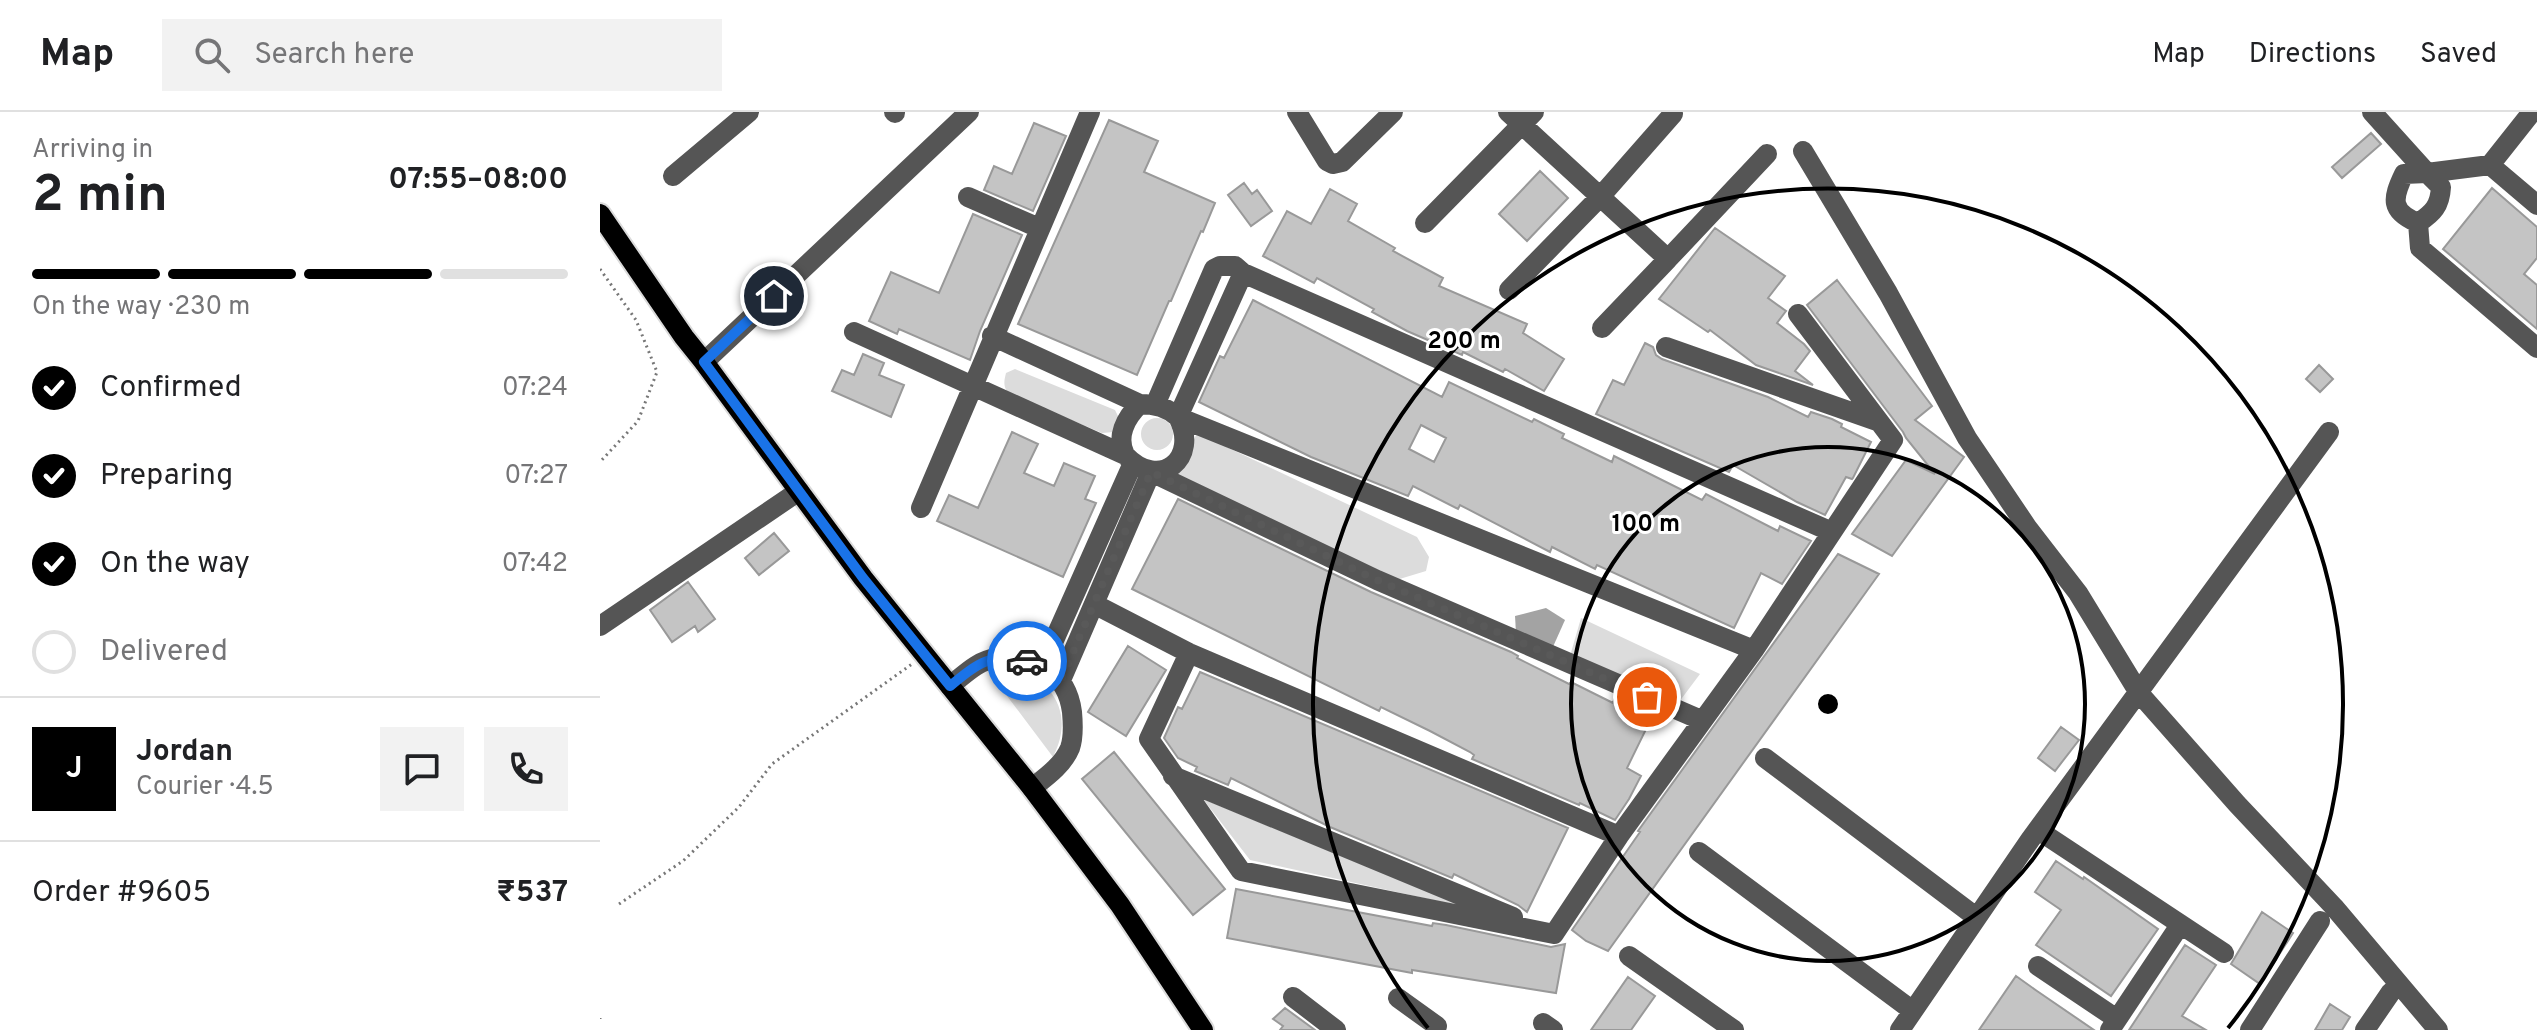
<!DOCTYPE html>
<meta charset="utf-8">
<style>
body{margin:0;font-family:Overpass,sans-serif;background:#f2f2f2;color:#202124;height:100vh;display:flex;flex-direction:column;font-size:30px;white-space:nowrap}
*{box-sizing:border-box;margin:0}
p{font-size:26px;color:#757577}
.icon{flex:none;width:44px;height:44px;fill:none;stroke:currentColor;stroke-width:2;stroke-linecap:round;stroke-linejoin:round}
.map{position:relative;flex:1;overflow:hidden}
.sheet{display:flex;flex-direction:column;background:#fff;width:600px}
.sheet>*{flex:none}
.pin{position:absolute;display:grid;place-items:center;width:68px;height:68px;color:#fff;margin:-34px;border:4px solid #fff;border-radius:50%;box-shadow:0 2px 8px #0007}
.courier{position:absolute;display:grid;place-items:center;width:80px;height:80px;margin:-40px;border:6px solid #1a73e8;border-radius:50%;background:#fff;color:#222;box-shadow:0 2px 10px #0007}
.headline em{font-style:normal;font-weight:700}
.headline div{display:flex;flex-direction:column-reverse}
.headline{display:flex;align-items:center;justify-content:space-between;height:136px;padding:0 32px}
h1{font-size:52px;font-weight:700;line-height:60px}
.bar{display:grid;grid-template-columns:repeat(4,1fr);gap:12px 8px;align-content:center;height:96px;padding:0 32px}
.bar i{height:10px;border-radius:6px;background:#e0e0e0}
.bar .selected{background:#000}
.bar p{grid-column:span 4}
.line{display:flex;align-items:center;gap:20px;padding:0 32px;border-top:2px solid #e0e0e0}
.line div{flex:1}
.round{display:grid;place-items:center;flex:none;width:84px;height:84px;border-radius:0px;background:#f2f2f2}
ol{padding:0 32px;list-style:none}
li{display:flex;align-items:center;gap:24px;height:88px}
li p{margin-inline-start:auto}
li .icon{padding:8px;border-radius:50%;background:#000;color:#fff;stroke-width:4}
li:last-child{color:#757577}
li i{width:44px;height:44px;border:4px solid #e0e0e0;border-radius:50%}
header{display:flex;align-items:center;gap:48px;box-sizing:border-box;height:112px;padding:0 40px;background:#fff;border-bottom:2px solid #e0e0e0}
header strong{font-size:38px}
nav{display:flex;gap:44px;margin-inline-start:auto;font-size:28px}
.search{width:560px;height:72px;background:#f2f2f2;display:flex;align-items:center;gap:20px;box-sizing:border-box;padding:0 28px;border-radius:0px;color:#757577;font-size:30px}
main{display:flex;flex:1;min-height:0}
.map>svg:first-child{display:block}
.green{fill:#dcdcdc}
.water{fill:#a3a3a3}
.building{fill:#c4c4c4;stroke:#999;stroke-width:2;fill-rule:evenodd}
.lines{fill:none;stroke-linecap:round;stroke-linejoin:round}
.major-casing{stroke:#dbdbdb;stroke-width:24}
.path{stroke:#777;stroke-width:3;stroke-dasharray:2 4;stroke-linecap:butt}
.minor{stroke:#555;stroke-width:20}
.major{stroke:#000;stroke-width:20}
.done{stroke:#595959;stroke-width:8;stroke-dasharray:0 14.4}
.route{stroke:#1a73e8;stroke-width:10}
.ring{fill:none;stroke:#000;stroke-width:4}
.centre{fill:#000;stroke:#fff;stroke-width:4}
.ring-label{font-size:24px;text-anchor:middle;font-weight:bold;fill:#000;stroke:#fff;stroke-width:6;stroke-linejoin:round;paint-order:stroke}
</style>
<header>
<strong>Map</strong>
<div class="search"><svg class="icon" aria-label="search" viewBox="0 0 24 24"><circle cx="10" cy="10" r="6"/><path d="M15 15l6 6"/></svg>Search here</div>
<nav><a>Map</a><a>Directions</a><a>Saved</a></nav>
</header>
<main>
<section class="sheet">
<div class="headline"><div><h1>2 min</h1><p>Arriving in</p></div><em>07:55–08:00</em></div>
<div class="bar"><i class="selected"></i><i class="selected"></i><i class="selected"></i><i></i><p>On the way · 230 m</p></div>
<ol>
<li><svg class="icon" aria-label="check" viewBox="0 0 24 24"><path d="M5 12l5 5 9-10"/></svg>Confirmed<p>07:24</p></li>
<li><svg class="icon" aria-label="check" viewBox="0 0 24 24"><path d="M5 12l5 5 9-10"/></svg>Preparing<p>07:27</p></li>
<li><svg class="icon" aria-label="check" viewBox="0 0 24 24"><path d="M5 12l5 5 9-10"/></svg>On the way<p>07:42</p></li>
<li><i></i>Delivered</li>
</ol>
<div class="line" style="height:144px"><b class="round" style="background:#000;color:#fff">J</b><div><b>Jordan</b><p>Courier · 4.5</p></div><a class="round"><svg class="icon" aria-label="chat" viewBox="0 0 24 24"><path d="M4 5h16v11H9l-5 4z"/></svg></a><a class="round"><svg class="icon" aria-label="phone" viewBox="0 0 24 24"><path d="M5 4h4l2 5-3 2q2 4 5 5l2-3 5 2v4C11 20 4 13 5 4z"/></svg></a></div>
<div class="line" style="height:104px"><div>Order #9605</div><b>₹537</b></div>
</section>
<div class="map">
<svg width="1937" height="918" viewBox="0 0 1937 918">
<rect width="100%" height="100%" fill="#fff"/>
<path class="green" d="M415 257 515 298 518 304 514 320 502 321 408 281C403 274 404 269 406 261Z
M541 322a16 16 0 1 1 32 0a16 16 0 1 1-32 0Z
M597 321 817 425 829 445 826 459 793 469 576 365Z
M981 506 1100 562 1070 602 968 551Z
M400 555C449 561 477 598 453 645L389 560Z
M603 687 865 795 650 748Z"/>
<path class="water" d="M946 496 965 508 952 537 916 521 915 504Z"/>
<path class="building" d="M509 8 558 29 544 60 615 91 603 120 601 119 571 189H569L537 263 418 212Z
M434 11 466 24 433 99 384 78 394 54 412 62Z
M1771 21 1781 32 1742 66 1732 55Z
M940 59 968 86 927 129 899 102Z
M644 71 652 82 657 78 672 99 651 114 628 83Z
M1892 76 1937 115V146L1924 162 1937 173V217L1843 137Z
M730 77 757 92 748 109 795 136 793 139 843 166 839 174 927 212 923 221 964 247 944 279 905 257 903 260 863 240 862 243 807 219 772 200 774 197 717 166 714 171 663 144 687 99 711 112Z
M373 102 422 123 380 219 370 248 299 217 297 222 269 209 291 160 339 181Z
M1115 116 1185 164 1168 186 1186 199 1177 211 1204 232 1210 239 1195 259 1213 273 1156 253 1110 218 1108 220 1059 187Z
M1237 168 1332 294 1315 308 1364 345 1292 444 1252 422 1306 348 1335 362 1306 326 1303 320 1207 193Z
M653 188 842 285 849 270 932 310 934 307 964 322 962 326 1012 350 1014 344 1102 388 1106 382 1178 419 1180 414 1211 429 1182 472 1161 461 1134 516 997 453 995 457 952 435 950 440 860 393 858 397 813 374 808 384 711 345 599 290 620 244 624 246ZM821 313 846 326 834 350 809 337Z
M1045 231 1053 235 1056 243 1062 247 1168 285 1208 305 1211 300 1232 307 1242 312 1241 315 1271 330 1253 366 1252 367 1246 365 1225 403 1197 390 1133 353 1129 360 996 302 1013 268 1024 273Z
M263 242 284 251 279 263 304 273 291 305 232 279 242 258 254 263Z
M1719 253 1733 267 1720 280 1706 267Z
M412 320 438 332 424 361 454 374 464 351 495 364 485 387 496 391 463 465 337 409 349 383 378 396Z
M578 387 771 480 911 540 918 544 917 546 969 572 971 570 1013 591 1014 588 1051 607 1027 656 1041 664 1029 687 1015 708 980 691 979 693 872 647 874 643 870 640 830 619 781 595 779 599 532 477Z
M174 421 189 439 159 463 145 446Z
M1238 442 1279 462 1008 839 986 829 972 818 1040 720 1038 719Z
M88 470 115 507 98 520 95 514 72 530 50 498Z
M528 534 566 558 526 624 488 600Z
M600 560 968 716 927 800 918 793 854 762 852 766 730 715 631 666 628 673 595 659 597 655 578 646 564 626 578 595 582 597Z
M1461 615 1479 628 1455 659 1438 646Z
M514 640 625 777 593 803 482 667Z
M1456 749 1483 767 1484 765 1558 817 1511 884 1436 833 1461 798 1435 780Z
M636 777 832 814 833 811 846 813 951 835 965 832 956 881 812 858V861L627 826Z
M1662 800 1693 821 1660 872 1631 852Z
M1585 833 1616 853 1582 904 1606 918H1529Z
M1416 864 1437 879 1494 918H1379Z
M1028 865 1055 884 1031 918H991Z
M1730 892 1750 905 1742 918H1715Z
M685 896 715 918H680L683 914 673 907Z"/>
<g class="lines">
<g class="major-casing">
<path id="major" d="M0 102 84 225 104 250 263 466 432 676 520 793 603 918"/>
</g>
<path class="path" d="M0 157 36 208 57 260 38 309 0 350
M19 792 83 749 139 695 172 652 312 552
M0 906V907"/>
<path class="minor" d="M294 0 295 1
M697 0 727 49 733 52 742 50 793 0
M908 0 1068 147 1167 42
M1772 0 1827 61 1804 62C1792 87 1790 99 1818 111L1820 136 1937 236
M1203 39 1288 181 1367 326 1427 415 1478 481 1539 581 1637 692 1734 795 1838 918
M1890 53 1932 0
M73 64 149 0
M368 85 439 116
M825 111 934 0
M1818 111C1833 101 1840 94 1841 75L1827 61 1890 53 1937 93
M909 178 1000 85 1073 2
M1002 216 1068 147
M254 220 525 343C560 380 600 346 578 305L643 161
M392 224 540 292
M1066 235 1277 309
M104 250 369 0
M555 293 614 157 620 154H635L643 161 1232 420
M525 343C516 325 525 306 540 292 555 292 567 295 578 305L1154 538
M321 396 490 0
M494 492 589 541 1019 724
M0 514 199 379
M589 541 549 627 641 759 954 822 1019 724 1154 538 1293 328 1198 202
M443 553 533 351
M461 568 551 360 777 468 1101 608
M350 574C364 563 378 548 397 546 435 541 467 561 472 600 473 611 474 625 470 636 463 653 446 665 432 676
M1165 646 1376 805
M573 664 913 805
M1438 718 1624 841
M1099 740 1313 899
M1029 844 1134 918
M1438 854 1517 907
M693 885 736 918
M798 886 837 914
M943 911 953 918
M1300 918 1430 728 1729 320
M1510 918 1580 813
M1650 918 1720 809
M1765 918 1791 880"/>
<use href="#major" class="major"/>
</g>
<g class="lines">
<path class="done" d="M427 549 443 553 461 568 551 360 777 468 1047 585"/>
<path class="route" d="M174 184 104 250 263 466 350 574C377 552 391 540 427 549"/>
</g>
<g class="ring">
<circle cx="1228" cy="592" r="257"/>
<path d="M828 916A515 515 0 1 1 1628 916"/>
</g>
<circle cx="1228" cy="592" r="12" class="centre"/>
<g class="ring-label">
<text x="864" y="236">200 m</text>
<text x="1046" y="419">100 m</text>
</g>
</svg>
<div class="pin" style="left:1047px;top:585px;background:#ea580c"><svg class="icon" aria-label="bag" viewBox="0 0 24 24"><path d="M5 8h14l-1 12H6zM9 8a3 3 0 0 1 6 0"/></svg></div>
<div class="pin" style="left:174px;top:184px;background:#1f2937"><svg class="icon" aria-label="home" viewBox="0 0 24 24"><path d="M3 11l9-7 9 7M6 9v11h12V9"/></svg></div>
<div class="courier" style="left:427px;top:549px"><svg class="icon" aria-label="car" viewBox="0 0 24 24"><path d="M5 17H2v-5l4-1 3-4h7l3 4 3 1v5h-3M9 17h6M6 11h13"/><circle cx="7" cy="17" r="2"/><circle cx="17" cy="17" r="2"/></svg></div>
</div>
</main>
